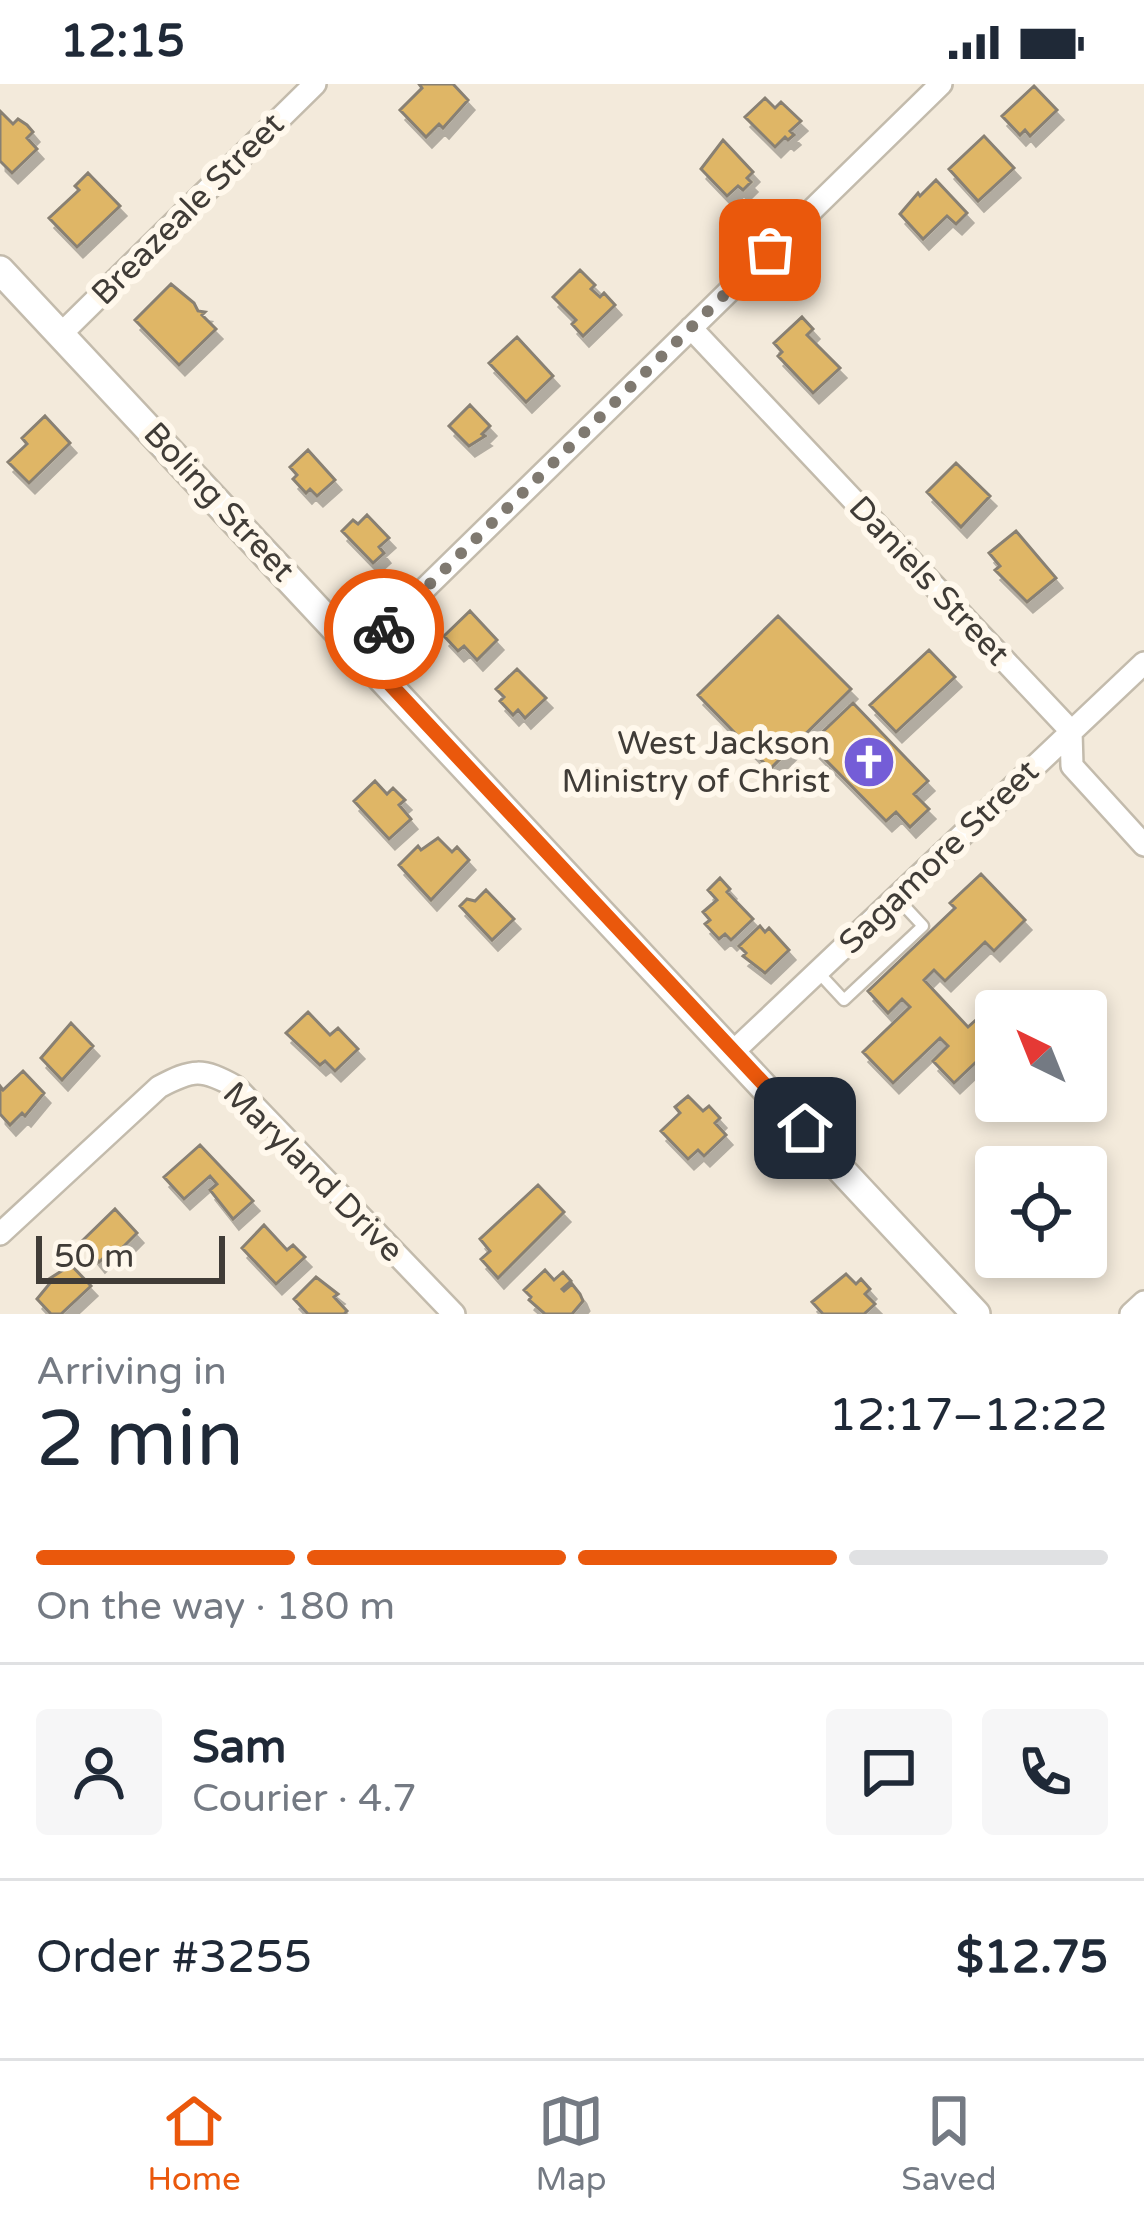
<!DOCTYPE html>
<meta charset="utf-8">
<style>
body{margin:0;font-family:"Varela Round",sans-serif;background:#f6f6f7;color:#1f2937;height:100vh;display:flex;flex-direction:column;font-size:45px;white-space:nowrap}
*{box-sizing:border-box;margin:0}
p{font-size:39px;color:#747a83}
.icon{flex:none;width:66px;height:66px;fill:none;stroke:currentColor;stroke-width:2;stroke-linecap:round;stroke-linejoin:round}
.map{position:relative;height:1230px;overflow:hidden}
.sheet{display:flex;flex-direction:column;background:#fff;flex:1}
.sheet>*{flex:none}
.needle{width:78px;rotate:317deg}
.buttons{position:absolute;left:975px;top:906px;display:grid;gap:24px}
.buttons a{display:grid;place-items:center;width:132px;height:132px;border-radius:12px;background:#fff;box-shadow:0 6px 18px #0003;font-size:60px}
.scale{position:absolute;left:36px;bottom:30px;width:189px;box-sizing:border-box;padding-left:12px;border:6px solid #403c37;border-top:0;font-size:33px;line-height:42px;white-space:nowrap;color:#403c37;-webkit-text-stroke:9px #fff8ec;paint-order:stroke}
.pin{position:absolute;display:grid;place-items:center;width:102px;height:102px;color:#fff;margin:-51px;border-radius:24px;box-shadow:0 6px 18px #0006}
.courier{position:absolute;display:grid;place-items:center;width:120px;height:120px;margin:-60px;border:9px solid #ea580c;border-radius:50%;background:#fff;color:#222;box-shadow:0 3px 15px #0007}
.overview em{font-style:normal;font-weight:600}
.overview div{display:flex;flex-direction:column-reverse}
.overview{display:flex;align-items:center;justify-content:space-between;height:204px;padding:0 36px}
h1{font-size:78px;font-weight:600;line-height:90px}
.bar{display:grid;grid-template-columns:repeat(4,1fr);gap:18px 12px;align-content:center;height:144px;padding:0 36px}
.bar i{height:15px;border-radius:9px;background:#e0e1e3}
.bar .on{background:#ea580c}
.bar p{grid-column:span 4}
.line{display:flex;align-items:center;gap:30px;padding:0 36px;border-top:3px solid #e0e1e3}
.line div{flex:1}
.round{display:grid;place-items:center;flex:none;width:126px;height:126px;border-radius:12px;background:#f6f6f7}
.status{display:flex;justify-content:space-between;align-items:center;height:84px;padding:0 60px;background:#fff;direction:ltr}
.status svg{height:33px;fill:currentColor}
.tab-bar{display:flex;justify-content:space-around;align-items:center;height:168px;border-top:3px solid #e0e1e3;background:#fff;font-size:33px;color:#747a83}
.tab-bar a{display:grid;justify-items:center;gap:6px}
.tab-bar .on{color:#ea580c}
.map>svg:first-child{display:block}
.building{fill:#dfb666;stroke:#888073;stroke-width:3;filter:url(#shadow)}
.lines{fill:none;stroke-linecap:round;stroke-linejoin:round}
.lane-casing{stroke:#c3bbac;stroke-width:15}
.street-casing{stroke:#c3bbac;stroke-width:26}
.secondary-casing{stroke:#c3bbac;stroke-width:32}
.lane{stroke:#fff;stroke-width:10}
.street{stroke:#fff;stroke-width:21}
.secondary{stroke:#fff;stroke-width:27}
.done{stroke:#7f7970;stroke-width:12;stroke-dasharray:0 21.6}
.route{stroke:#ea580c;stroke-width:15}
.labels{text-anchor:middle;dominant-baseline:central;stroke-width:12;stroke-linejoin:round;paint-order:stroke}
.street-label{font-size:33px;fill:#403c37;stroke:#fff8ec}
.poi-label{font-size:33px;fill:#403c37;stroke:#fff8ec;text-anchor:end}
</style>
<div class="status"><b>12:15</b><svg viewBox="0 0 49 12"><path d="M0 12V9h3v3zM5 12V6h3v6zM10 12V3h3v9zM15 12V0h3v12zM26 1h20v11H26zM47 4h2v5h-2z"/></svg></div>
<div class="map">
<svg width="1144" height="1230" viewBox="0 0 1144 1230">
<defs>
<filter id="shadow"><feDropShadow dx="6" dy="10" stdDeviation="0" flood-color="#0004"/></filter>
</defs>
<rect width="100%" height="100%" fill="#f3eadb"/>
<path class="building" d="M419 0H453L468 16 443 44 439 40 426 53 400 26 422 4Z
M1034 2 1057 26 1030 52 1025 46 1020 51 1002 32Z
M765 14 775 24 781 18 801 37 790 47 794 51 788 56 785 53 775 63 745 33Z
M0 27 13 40 18 35 27 41 33 48 27 54 37 65 12 89 0 77Z
M984 52 1014 84 978 117 949 85Z
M723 56 753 88 747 94 751 98 743 106 738 102 727 112 701 85Z
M88 89 120 122 77 163 49 134 79 106 75 102Z
M936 96 967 129 956 140 947 132 923 155 900 130 918 109 920 112Z
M580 186 595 201 591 205 600 213 604 209 615 221 583 252 572 240 576 236 553 213Z
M171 200 194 219 198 227 205 228 202 231 216 245 179 281 135 236Z
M802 233 813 245 807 251 840 284 813 309 778 272 782 268 774 259Z
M517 253 553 292 526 318 489 279Z
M470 321 490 342 482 350 485 352 469 362 449 342Z
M45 332 70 359 29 399 8 378 27 360 22 354Z
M308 366 335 396 317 412 310 405 306 409 293 395 297 391 290 383Z
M956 379 990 412 961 443 927 408Z
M367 431 389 454 379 463 384 469 373 479 342 447 353 436 358 440Z
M1016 447 1056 494 1027 518 995 486 1000 482 989 469Z
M470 527 497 556 477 576 464 562 458 567 444 552Z
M778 532 851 605 770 685 698 611Z
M929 566 955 593 896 648 870 621Z
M517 585 546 614 525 634 518 626 513 631 500 617 504 613 496 605Z
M853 619 928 697 914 710 929 725 910 743 896 728 886 737 810 660Z
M375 697 387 710 393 704 405 716 399 721 411 735 389 755 354 717Z
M438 754 452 768 457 763 469 776 431 816 399 781 418 762 421 766Z
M981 790 1025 836 994 867 985 858 945 897 934 886 924 896 968 943 987 926 996 935V959L954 999 933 977 948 962 940 954 893 999 863 968 910 923 902 915 888 929 868 907 955 824 950 819Z
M720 794 730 805 727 808 753 835 731 856 725 850 719 855 705 840 710 836 703 828 717 816 708 806Z
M486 806 514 835 492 856 460 822 467 815 475 817Z
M760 842 765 848 769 844 789 866 765 889 743 872 746 869 739 862Z
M308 928 330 951 338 944 358 965 335 987 325 977 320 981 286 949Z
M71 939 93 962 62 996 41 974Z
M23 987 44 1009 25 1032 22 1029 10 1041 0 1030V1002L3 1006Z
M688 1012 703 1027 709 1022 720 1034 715 1039 726 1051 704 1072 698 1066 688 1075 661 1047 680 1029 675 1023Z
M200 1061 253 1117 233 1135 210 1106 217 1100 210 1092 184 1115 164 1093Z
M538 1101 564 1128 498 1194 481 1175 490 1167 480 1155Z
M115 1125 137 1149 119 1167 112 1171 110 1168 99 1178 82 1157Z
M264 1141 287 1166 293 1161 305 1173 276 1200 242 1164Z
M71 1181 91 1202 61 1230H51L37 1215 51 1198 49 1195Z
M545 1186 554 1196 563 1188 571 1197 562 1205 564 1207 572 1200 580 1210 583 1217 572 1230H545L529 1216 531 1213 524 1206Z
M846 1190 856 1200 861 1195 870 1205 865 1210 875 1220 864 1230H823L812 1218Z
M316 1193 338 1210 334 1213 347 1227 344 1230H308L294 1215Z"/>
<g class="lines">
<g class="lane-casing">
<path id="lane" d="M818 888 844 916 923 842 896 813
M805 1043 842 1008"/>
</g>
<g class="street-casing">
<path id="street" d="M691 244 1071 647 1072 682 1144 761
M61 250 315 0
M360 568 941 0
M734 967 1144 579
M0 1150 159 1003C193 985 202 984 236 1003L454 1230
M1131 1230 1144 1218"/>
</g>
<g class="secondary-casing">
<path id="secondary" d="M0 186 976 1230"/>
</g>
<use href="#lane" class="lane"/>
<use href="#street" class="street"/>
<use href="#secondary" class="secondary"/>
</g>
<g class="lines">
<path class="done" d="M384 545 770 166"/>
<path class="route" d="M384 545 360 568 805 1044"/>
</g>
<defs>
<g id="church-disc" transform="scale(2.7)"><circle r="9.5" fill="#745dd7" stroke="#fff8ec"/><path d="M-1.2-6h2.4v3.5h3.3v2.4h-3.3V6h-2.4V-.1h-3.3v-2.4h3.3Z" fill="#fff"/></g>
</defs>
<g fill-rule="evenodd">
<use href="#church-disc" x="869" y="678"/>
</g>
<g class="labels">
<g class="street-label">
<text transform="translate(188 125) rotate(-45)">Breazeale Street</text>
<text transform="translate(219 418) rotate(47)">Boling Street</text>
<text transform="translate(929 497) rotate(47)">Daniels Street</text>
<text transform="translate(939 773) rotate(-44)">Sagamore Street</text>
<text transform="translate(313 1088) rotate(45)">Maryland Drive</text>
</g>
<g class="poi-label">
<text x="830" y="659">West Jackson<tspan x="830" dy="38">Ministry of Christ</tspan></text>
</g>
</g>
</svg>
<div class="buttons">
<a><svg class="needle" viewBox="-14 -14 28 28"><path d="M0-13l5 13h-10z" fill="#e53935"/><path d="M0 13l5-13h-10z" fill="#747a83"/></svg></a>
<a><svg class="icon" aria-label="locate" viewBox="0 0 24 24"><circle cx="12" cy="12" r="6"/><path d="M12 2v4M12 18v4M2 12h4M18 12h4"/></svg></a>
</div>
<div class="scale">50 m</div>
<div class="pin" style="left:770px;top:166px;background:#ea580c"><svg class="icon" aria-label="bag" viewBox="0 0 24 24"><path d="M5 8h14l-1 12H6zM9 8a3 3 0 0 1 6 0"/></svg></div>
<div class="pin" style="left:805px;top:1044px;background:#1f2937"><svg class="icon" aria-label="home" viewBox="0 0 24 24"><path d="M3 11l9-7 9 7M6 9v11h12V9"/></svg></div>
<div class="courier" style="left:384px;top:545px"><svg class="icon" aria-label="bike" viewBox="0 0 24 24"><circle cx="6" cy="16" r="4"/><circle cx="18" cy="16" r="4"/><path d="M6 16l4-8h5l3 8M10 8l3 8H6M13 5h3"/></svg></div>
</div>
<section class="sheet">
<div class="overview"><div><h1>2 min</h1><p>Arriving in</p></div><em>12:17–12:22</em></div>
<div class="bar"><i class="on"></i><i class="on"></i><i class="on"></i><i></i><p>On the way · 180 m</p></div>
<div class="line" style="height:216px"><a class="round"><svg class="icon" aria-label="person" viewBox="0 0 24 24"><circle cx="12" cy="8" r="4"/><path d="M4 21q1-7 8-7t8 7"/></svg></a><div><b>Sam</b><p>Courier · 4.7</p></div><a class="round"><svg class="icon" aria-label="chat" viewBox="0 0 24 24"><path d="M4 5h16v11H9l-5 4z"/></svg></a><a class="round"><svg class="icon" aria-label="phone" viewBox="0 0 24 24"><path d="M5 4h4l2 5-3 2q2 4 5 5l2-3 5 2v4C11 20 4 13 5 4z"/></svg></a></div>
<div class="line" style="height:156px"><div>Order #3255</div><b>$12.75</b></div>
</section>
<nav class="tab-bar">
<a class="on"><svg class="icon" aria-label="home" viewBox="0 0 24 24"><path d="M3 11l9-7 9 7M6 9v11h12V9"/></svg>Home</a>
<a><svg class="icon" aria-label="map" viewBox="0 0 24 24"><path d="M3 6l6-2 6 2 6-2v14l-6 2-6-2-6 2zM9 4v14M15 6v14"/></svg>Map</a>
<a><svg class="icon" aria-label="saved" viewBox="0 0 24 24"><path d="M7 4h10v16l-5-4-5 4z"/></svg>Saved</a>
</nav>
